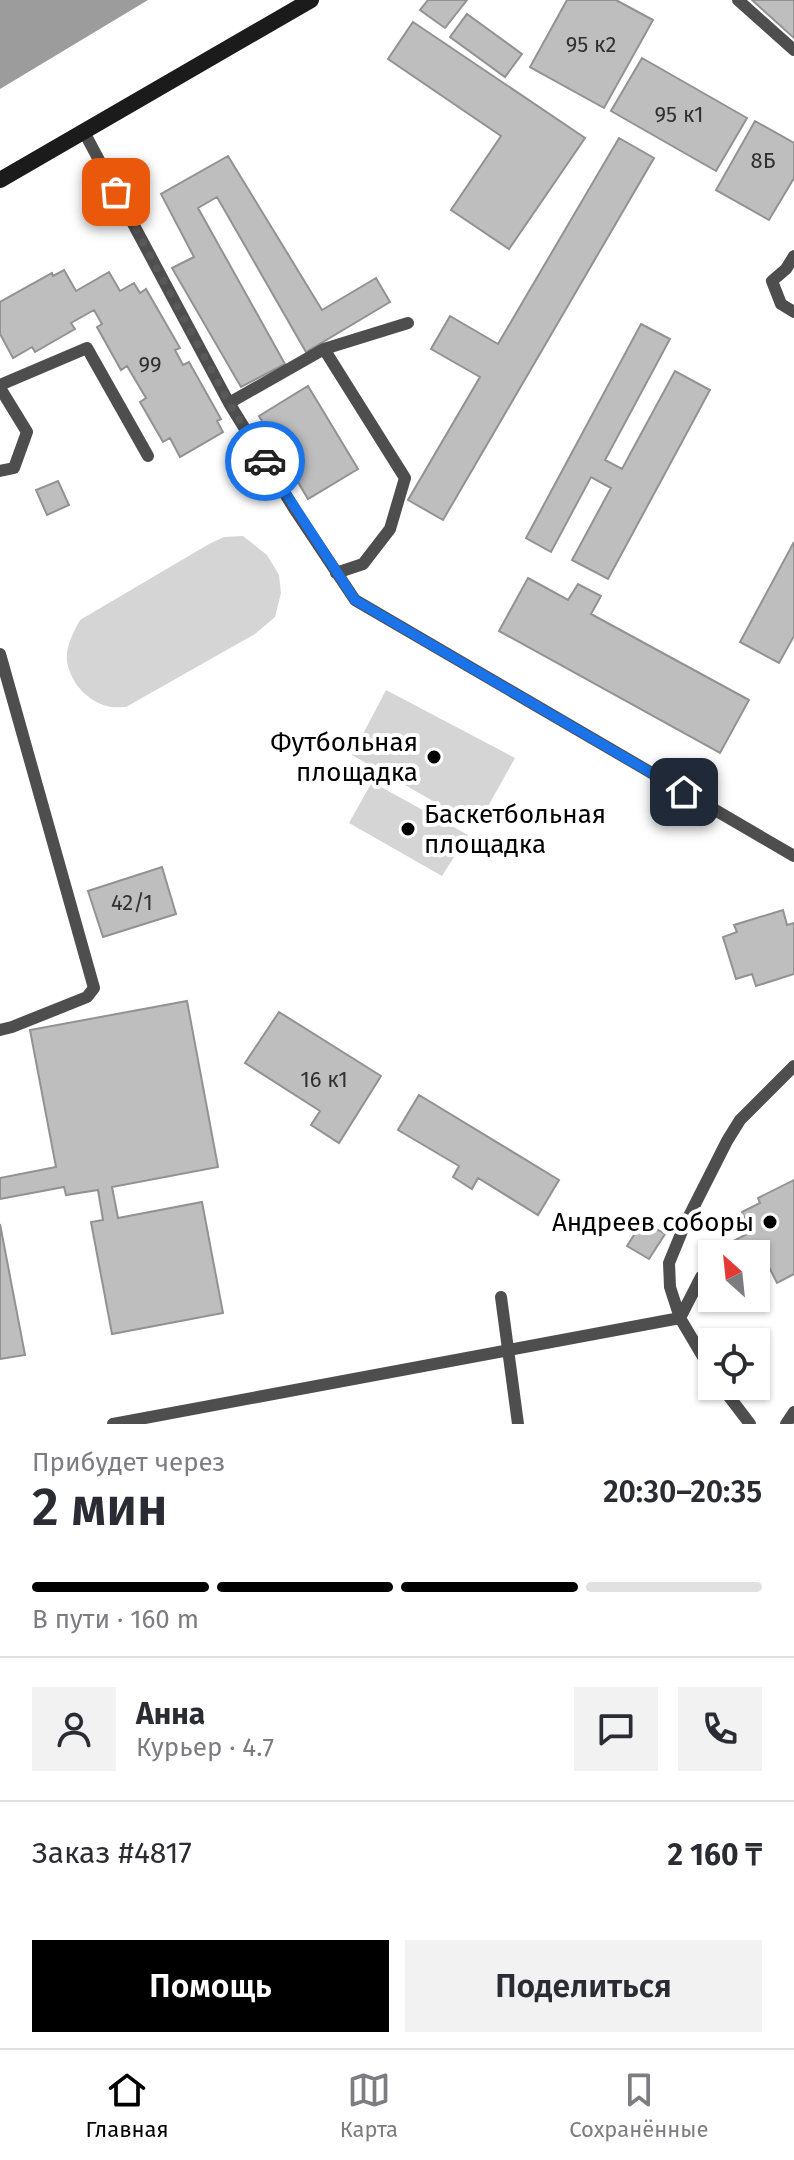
<!DOCTYPE html>
<html lang="ru">
<meta charset="utf-8">
<style>
body{margin:0;font-family:"Fira Sans",sans-serif;background:#f2f2f3;color:#2b2b33;height:100vh;display:flex;flex-direction:column;font-size:30px;white-space:nowrap}
*{box-sizing:border-box;margin:0}
p{font-size:26px;color:#7c7c81}
.icon{flex:none;width:44px;height:44px;fill:none;stroke:currentColor;stroke-width:2;stroke-linecap:round;stroke-linejoin:round}
.map{position:relative;height:1424px;overflow:hidden}
.details{display:flex;flex-direction:column;background:#fff;flex:1}
.details>*{flex:none}
.needle{width:52px;rotate:333deg}
.tools{position:absolute;left:698px;top:1240px;display:grid;gap:16px}
.tools a{display:grid;place-items:center;width:72px;height:72px;border-radius:0px;background:#fff;box-shadow:0 2px 6px #0004;font-size:40px}
.pin{position:absolute;display:grid;place-items:center;width:68px;height:68px;color:#fff;margin:-34px;border-radius:16px;box-shadow:0 4px 12px #0006}
.courier{position:absolute;display:grid;place-items:center;width:80px;height:80px;margin:-40px;border:6px solid #1a73e8;border-radius:50%;background:#fff;color:#222;box-shadow:0 2px 10px #0007}
.head em{font-style:normal;font-weight:600}
.head div{display:flex;flex-direction:column-reverse}
.head{display:flex;align-items:center;justify-content:space-between;height:136px;padding:0 32px}
h1{font-size:52px;font-weight:600;line-height:60px}
.bar{display:grid;grid-template-columns:repeat(4,1fr);gap:12px 8px;align-content:center;height:96px;padding:0 32px}
.bar i{height:10px;border-radius:6px;background:#e1e1e2}
.bar .selected{background:#000}
.bar p{grid-column:span 4}
.line{display:flex;align-items:center;gap:20px;padding:0 32px;border-top:2px solid #e1e1e2}
.line div{flex:1}
.round{display:grid;place-items:center;flex:none;width:84px;height:84px;border-radius:0px;background:#f2f2f3}
.button{display:flex;gap:16px;margin-top:auto;padding:16px 32px}
.button a{flex:1;height:92px;border-radius:0px;background:#000;color:#fff;font-size:32px;font-weight:600;line-height:92px;text-align:center}
.button a+a{background:#f2f2f3;color:#2b2b33}
.menu{display:flex;justify-content:space-around;align-items:center;height:112px;border-top:2px solid #e1e1e2;background:#fff;font-size:22px;color:#7c7c81}
.menu a{display:grid;justify-items:center;gap:4px}
.menu .selected{color:#000}
.map>svg:first-child{display:block}
.green{fill:#d5d5d5}
.water{fill:#9c9c9c}
.building{fill:#bebebe;stroke:#929292;stroke-width:2}
.lines{fill:none;stroke-linecap:round;stroke-linejoin:round}
.lane{stroke:#4e4e4e;stroke-width:12}
.secondary{stroke:#1b1b1b;stroke-width:16}
.done{stroke:#595959;stroke-width:8;stroke-dasharray:0 14.4}
.route{stroke:#1a73e8;stroke-width:10}
.poi-dot{fill:#000;stroke:#fff;stroke-width:3}
.labels{text-anchor:middle;dominant-baseline:central;stroke-width:8;stroke-linejoin:round;paint-order:stroke}
.number-label{font-size:22px;fill:#303030}
.poi-label{font-size:26px;fill:#000;stroke:#fff;text-anchor:end}
</style>
<div class="map">
<svg width="794" height="1424" viewBox="0 0 794 1424">
<rect width="100%" height="100%" fill="#fff"/>
<path class="green" d="M243 536 267 555 279 575 281 593 275 617 255 634 126 707C120 707 112 708 107 706 87 701 70 682 67 661 65 648 74 631 80 620L209 544 224 537Z
M386 690 515 758 477 826 352 755Z
M372 782 468 835 442 876 349 823Z"/>
<path class="water" d="M0 0H148L0 89Z"/>
<path class="building" d="M428 0H467L445 28 420 10Z
M567 0H616L653 20 604 108 530 67Z
M752 0H794V38Z
M467 14 522 54 505 77 450 37Z
M413 22 585 138 509 249 451 210 501 136 388 59Z
M642 58 747 118 716 171 611 111Z
M755 121 794 143V178L769 220 716 190Z
M619 138 654 158 443 520 408 500 480 377 431 349 450 316 498 344Z
M228 156 322 310 376 278 390 302 306 352 217 197 198 208 285 364 241 387 172 268 194 257 161 194Z
M64 270 76 291 109 272 120 291 134 283 140 293 146 289 180 348 175 350 183 365 189 362 221 419 217 421 223 432 180 457 170 438 163 442 140 402 146 398 127 366 121 370 97 327 102 324 94 310 71 323 75 329 35 352 32 347 13 358 0 334V302L52 273 53 276Z
M641 324 670 339 605 460 622 469 675 371 710 390 608 579 572 560 611 488 591 477 551 552 526 538Z
M308 386 358 469 308 499 259 416Z
M58 481 69 505 47 515 36 490Z
M794 542V636L779 663 740 642Z
M528 578 568 600 578 584 601 596 591 614 749 700 720 753 499 631Z
M162 867 176 914 103 937 88 891Z
M783 910 787 925 794 923V974L756 986 752 974 736 979 723 937 737 932 734 925Z
M187 1001 218 1167 112 1187 118 1218 202 1202 223 1313 112 1334 91 1222 103 1220 98 1190 66 1195 64 1187 0 1199V1178L56 1167 30 1030Z
M279 1012 381 1076 339 1143 311 1125 320 1111 245 1063Z
M419 1095 559 1180 538 1215 478 1178 472 1189 453 1177 459 1166 398 1130Z
M794 1180V1274L777 1283 767 1263 756 1269V1254H712V1262L708 1254 751 1232 742 1212 760 1203 758 1198Z
M643 1221 665 1234 649 1259 627 1246Z
M0 1224 25 1355 0 1359Z"/>
<g class="lines">
<path class="lane" d="M738 0 794 50
M84 132 229 403 295 510 355 600 794 856
M794 256 786 269 772 281 781 304 794 312
M324 349 405 478 390 529 363 564 336 573
M0 385 87 348 148 456
M0 388 27 432 14 468 0 471
M229 403 324 349 408 323
M0 654 94 988 87 997 12 1027 0 1030
M501 1297 518 1424
M712 1372 680 1318 670 1287 669 1263 685 1224 727 1141 740 1120 794 1066
M721 1386 750 1424
M113 1424 680 1318 701 1277
M786 1424 794 1412"/>
<path class="secondary" d="M0 180 311 0"/>
</g>
<g class="lines">
<path class="done" d="M116 192 229 403 265 461"/>
<path class="route" d="M265 461 355 600 684 792"/>
</g>
<g class="poi-dot">
<circle cx="434" cy="757" r="8"/>
<circle cx="408" cy="829" r="8"/>
<circle cx="770" cy="1222" r="8"/>
</g>
<g class="labels">
<g class="number-label">
<text x="591" y="44">95 к2</text>
<text x="679" y="114">95 к1</text>
<text x="763" y="160">8Б</text>
<text x="150" y="364">99</text>
<text x="132" y="902">42/1</text>
<text x="324" y="1079">16 к1</text>
</g>
<g class="poi-label">
<text x="418" y="742">Футбольная<tspan x="418" dy="30">площадка</tspan></text>
<text x="424" y="814" text-anchor="start">Баскетбольная<tspan x="424" dy="30">площадка</tspan></text>
<text x="754" y="1222">Андреев соборы</text>
</g>
</g>
</svg>
<div class="tools">
<a><svg class="needle" viewBox="-14 -14 28 28"><path d="M0-13l5 13h-10z" fill="#e53935"/><path d="M0 13l5-13h-10z" fill="#7c7c81"/></svg></a>
<a><svg class="icon" aria-label="locate" viewBox="0 0 24 24"><circle cx="12" cy="12" r="6"/><path d="M12 2v4M12 18v4M2 12h4M18 12h4"/></svg></a>
</div>
<div class="pin" style="left:116px;top:192px;background:#ea580c"><svg class="icon" aria-label="bag" viewBox="0 0 24 24"><path d="M5 8h14l-1 12H6zM9 8a3 3 0 0 1 6 0"/></svg></div>
<div class="pin" style="left:684px;top:792px;background:#1f2937"><svg class="icon" aria-label="home" viewBox="0 0 24 24"><path d="M3 11l9-7 9 7M6 9v11h12V9"/></svg></div>
<div class="courier" style="left:265px;top:461px"><svg class="icon" aria-label="car" viewBox="0 0 24 24"><path d="M5 17H2v-5l4-1 3-4h7l3 4 3 1v5h-3M9 17h6M6 11h13"/><circle cx="7" cy="17" r="2"/><circle cx="17" cy="17" r="2"/></svg></div>
</div>
<section class="details">
<div class="head"><div><h1>2 мин</h1><p>Прибудет через</p></div><em>20:30–20:35</em></div>
<div class="bar"><i class="selected"></i><i class="selected"></i><i class="selected"></i><i></i><p>В пути · 160 m</p></div>
<div class="line" style="height:144px"><a class="round"><svg class="icon" aria-label="person" viewBox="0 0 24 24"><circle cx="12" cy="8" r="4"/><path d="M4 21q1-7 8-7t8 7"/></svg></a><div><b>Анна</b><p>Курьер · 4.7</p></div><a class="round"><svg class="icon" aria-label="chat" viewBox="0 0 24 24"><path d="M4 5h16v11H9l-5 4z"/></svg></a><a class="round"><svg class="icon" aria-label="phone" viewBox="0 0 24 24"><path d="M5 4h4l2 5-3 2q2 4 5 5l2-3 5 2v4C11 20 4 13 5 4z"/></svg></a></div>
<div class="line" style="height:104px"><div>Заказ #4817</div><b>2 160 ₸</b></div>
<div class="button"><a>Помощь</a><a>Поделиться</a></div>
</section>
<nav class="menu">
<a class="selected"><svg class="icon" aria-label="home" viewBox="0 0 24 24"><path d="M3 11l9-7 9 7M6 9v11h12V9"/></svg>Главная</a>
<a><svg class="icon" aria-label="map" viewBox="0 0 24 24"><path d="M3 6l6-2 6 2 6-2v14l-6 2-6-2-6 2zM9 4v14M15 6v14"/></svg>Карта</a>
<a><svg class="icon" aria-label="saved" viewBox="0 0 24 24"><path d="M7 4h10v16l-5-4-5 4z"/></svg>Сохранённые</a>
</nav>
